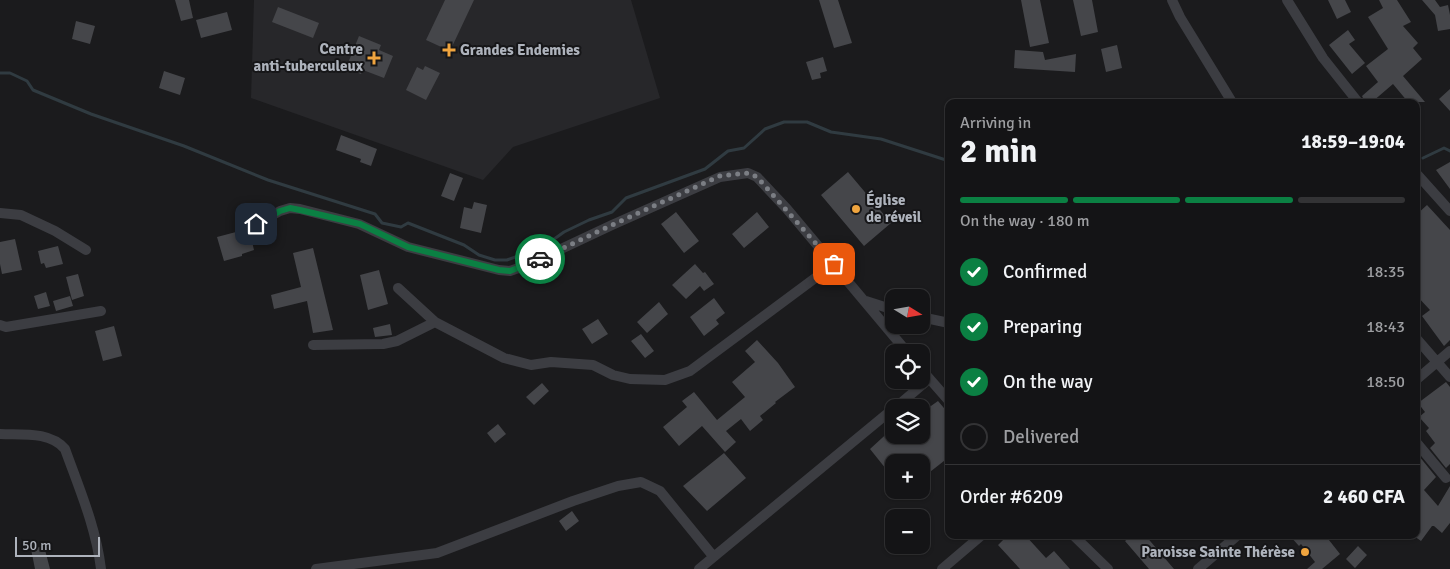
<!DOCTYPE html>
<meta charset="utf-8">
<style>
body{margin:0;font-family:Signika,sans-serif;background:#212123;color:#f1f3f6;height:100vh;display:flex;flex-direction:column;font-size:19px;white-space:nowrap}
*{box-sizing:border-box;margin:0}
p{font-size:16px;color:#9d9ea1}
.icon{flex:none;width:28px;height:28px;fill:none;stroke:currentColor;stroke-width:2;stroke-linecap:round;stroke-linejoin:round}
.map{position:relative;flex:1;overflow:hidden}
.sheet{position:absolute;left:945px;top:99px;width:475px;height:440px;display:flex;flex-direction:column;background:#141416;border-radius:10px;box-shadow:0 1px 4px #0004,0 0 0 1px #333335}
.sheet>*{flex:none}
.needle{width:32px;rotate:101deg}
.controls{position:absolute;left:885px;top:289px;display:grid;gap:10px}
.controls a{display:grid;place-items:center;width:45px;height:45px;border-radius:10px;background:#141416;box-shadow:0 1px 4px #0004,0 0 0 1px #333335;font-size:25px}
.scale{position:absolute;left:15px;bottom:12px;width:85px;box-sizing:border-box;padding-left:5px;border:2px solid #aeb3bc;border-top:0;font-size:14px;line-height:18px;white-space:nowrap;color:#aeb3bc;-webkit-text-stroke:4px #161618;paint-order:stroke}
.pin{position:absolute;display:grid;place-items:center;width:42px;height:42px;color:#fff;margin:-21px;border-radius:10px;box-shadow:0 2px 8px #0006}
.courier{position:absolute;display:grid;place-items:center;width:50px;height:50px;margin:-25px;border:4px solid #0b8043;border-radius:50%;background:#fff;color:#222;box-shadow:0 1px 6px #0007}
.head em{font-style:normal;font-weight:800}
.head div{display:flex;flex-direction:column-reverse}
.head{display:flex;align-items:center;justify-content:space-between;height:85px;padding:0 15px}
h1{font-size:32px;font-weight:800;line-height:38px}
.bar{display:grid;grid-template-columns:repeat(4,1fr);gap:8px 5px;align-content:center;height:60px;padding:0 15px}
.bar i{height:6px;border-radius:4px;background:#333335}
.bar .selected{background:#0b8043}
.bar p{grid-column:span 4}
.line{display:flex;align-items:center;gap:12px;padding:0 15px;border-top:1px solid #333335}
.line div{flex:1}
ol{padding:0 15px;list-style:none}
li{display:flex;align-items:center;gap:15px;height:55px}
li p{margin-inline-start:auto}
li .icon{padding:5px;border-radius:50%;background:#0b8043;color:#fff;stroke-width:4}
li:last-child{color:#9d9ea1}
li i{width:28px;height:28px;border:2px solid #333335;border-radius:50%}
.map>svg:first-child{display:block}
.built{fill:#27272a}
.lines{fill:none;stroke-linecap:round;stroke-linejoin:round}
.stream{stroke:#303b41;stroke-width:3}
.building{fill:#45464a}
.street{stroke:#3c3d42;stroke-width:10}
.done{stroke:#7b7e84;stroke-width:5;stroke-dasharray:0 9}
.route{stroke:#0b8043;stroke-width:6}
.poi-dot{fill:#f0a53f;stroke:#161618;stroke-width:2}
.labels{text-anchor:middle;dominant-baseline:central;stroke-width:4;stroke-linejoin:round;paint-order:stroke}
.poi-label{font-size:15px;font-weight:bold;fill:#aeb3bc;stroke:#161618;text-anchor:end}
</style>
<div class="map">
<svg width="1450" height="569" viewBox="0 0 1450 569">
<rect width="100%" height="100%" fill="#1b1b1d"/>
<path class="built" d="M254 0H631L660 98 513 147 483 180 251 98Z"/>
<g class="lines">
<path class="stream" d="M0 73H10L27 81 33 90 91 114 184 146 268 180 375 214 382 223 401 227 408 223 464 245 479 255 495 260H507L543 247 564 232 589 220 612 212 626 198 705 169 728 151 744 148 765 129 784 122H807L831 132 881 139 949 161
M1423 158 1444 148 1450 151"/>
</g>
<path class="building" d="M175 0H189L193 18 181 21Z
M445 0H474L450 51 426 40Z
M819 0H838L852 43 834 48Z
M1021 0H1040L1049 43 1030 47Z
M1073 0H1092L1098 32 1081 36Z
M1328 0H1345L1351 12 1337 19Z
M1379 0H1397L1411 22 1403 26 1418 43 1413 48 1422 59 1403 76 1425 102H1408L1393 84 1372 102H1365L1362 96 1378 82 1366 66 1388 49 1368 17 1383 8Z
M1422 0H1435L1440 7 1448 5 1450 15V29L1438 31 1435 15Z
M278 7 319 23 313 38 272 22Z
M227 12 232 30 201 38 196 20Z
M76 21 95 26 90 44 72 39Z
M1348 30 1355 40 1349 44 1365 63 1352 74 1329 45Z
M359 36 381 45 379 50 393 56 384 78 363 70 361 74 346 68Z
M1117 45 1122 68 1106 72 1101 49Z
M1015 50 1043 52 1045 60 1076 54 1075 72 1014 68Z
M823 57 827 71 820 73 821 78 812 80 806 62Z
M425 66 440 73 426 100 406 90 417 67 423 70Z
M164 71 185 78 180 95 159 88Z
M1450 89V111L1439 99Z
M341 135 377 149 371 166 360 162 361 159 336 150Z
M1450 162V189L1436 170Z
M848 172 891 223 864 246 821 195Z
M450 173 463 178 454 201 441 196Z
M474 202 487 205 481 233 460 228 464 207 472 209Z
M1427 205 1450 230V340L1444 346 1422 316 1430 310 1416 295V215Z
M676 212 699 241 684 253 661 224Z
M757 212 769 227 744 248 732 234Z
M236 232 237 237 250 233 254 250 242 254V256L224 261 217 237Z
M15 239 22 270 2 274 0 264V242Z
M58 246 63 264 46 268 44 263 41 264 38 251Z
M313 248 333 330 313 333 307 301 274 309 271 295 301 287 293 253Z
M695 264 703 273 705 272 714 284 704 291 700 286 686 299 672 285Z
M379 270 388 304 368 310 360 275Z
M78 274 84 296 72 300 66 277Z
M46 292 50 306 38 309 34 296Z
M70 296 73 306 56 311 53 301Z
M714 298 725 313 716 320 719 324 704 336 690 317Z
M659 302 668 314 647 333 637 322Z
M598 319 608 334 592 344 582 329Z
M390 324 392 335 375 337 373 328Z
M114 326 122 356 103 361 95 331Z
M641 334 654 351 645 358 631 341Z
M757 340 778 363 795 387 775 402 776 403 760 416 763 420 750 431 741 419 726 431 736 442 725 452 702 426 679 446 663 427 687 407 682 401 694 392 717 420 745 397 732 382 755 362 745 351Z
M1446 382 1450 387V464L1446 468 1430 448 1435 443 1426 431 1429 428 1419 417 1425 412 1418 403Z
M542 383 549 391 534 405 526 397Z
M938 401 949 414V457L921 479V462H894V479L870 449 894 427V435H921V413Z
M498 424 506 434 495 443 487 433Z
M724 453 746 478 707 511 683 486Z
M1419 456 1436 477 1424 490 1438 506 1450 486V523L1442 533 1434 526H1432L1421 541 1414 536 1416 535V458Z
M572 511 579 521 566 531 559 521Z
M1008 535H1025L1046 558 1054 551 1070 569H1020L998 545Z
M1132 535H1145L1174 569H1149L1125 541Z
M1289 535H1325L1340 554 1322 569H1307L1315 562 1301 544 1299 546Z
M44 546 50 569H35L31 549Z
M1358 546 1367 555 1355 568 1346 559Z"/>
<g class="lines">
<path class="street" d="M1172 0 1180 17 1232 102
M1287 0 1323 58 1358 102
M1416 173 1450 211
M0 213 21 215 55 231 86 250
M257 224 280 211 290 208 300 209 359 224 408 247 499 270 510 271 527 265 612 225 720 177 748 173 757 177 787 209 907 352
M398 288 435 322 504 358 531 365 551 362 593 365 613 375 630 379 665 380 690 371 834 264
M866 301 894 310
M921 317 949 323
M0 325 6 327 101 311
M1416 338 1450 377
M313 345 383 344 397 341 435 322
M921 369 949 401
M1416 380 1450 351
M895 408 929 379
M0 434C21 435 50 431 65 449 79 488 96 527 101 569
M1416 442 1446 478
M1073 535 1108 569
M316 569 437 553 573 501 618 486 641 482 660 491 713 556
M699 569 894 408
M942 569 982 535
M1198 569 1238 535"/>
</g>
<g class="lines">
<path class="done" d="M540 259 612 225 720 176 748 173 757 177 834 264"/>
<path class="route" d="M256 224 280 211 290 208 300 210 360 224 408 247 499 270 510 271 540 259"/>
</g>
<g class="poi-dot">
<path d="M446.5 42.5h5v5h5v5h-5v5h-5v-5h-5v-5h5z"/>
<path d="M371.5 50.5h5v5h5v5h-5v5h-5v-5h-5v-5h5z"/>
<circle cx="856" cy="209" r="5"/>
<circle cx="1305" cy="552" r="5"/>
</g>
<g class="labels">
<g class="poi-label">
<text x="363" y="49">Centre<tspan x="363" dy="17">anti-tuberculeux</tspan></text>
<text x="460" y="50" text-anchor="start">Grandes Endemies</text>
<text x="866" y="200" text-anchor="start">Église<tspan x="866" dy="17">de réveil</tspan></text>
<text x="1295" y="552">Paroisse Sainte Thérèse</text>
</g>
</g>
</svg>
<div class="controls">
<a><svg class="needle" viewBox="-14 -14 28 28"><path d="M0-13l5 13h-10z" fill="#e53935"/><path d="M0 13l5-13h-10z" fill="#9d9ea1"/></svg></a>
<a><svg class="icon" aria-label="locate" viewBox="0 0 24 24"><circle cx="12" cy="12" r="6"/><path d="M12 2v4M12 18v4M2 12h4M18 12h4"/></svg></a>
<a><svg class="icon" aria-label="layers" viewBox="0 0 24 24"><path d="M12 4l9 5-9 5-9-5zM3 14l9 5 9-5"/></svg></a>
<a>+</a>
<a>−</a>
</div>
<div class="scale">50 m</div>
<div class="pin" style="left:834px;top:264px;background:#ea580c"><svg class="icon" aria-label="bag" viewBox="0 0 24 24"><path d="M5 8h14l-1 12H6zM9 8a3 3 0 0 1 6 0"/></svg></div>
<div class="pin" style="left:256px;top:224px;background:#1f2937"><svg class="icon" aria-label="home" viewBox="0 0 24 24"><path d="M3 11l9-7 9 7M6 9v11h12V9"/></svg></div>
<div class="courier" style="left:540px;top:259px"><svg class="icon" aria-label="car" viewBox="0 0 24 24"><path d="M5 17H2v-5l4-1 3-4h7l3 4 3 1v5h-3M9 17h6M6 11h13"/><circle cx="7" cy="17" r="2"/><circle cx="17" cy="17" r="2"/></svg></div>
<section class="sheet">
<div class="head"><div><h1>2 min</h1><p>Arriving in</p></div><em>18:59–19:04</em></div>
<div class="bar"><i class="selected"></i><i class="selected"></i><i class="selected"></i><i></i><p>On the way · 180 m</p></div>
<ol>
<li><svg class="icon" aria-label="check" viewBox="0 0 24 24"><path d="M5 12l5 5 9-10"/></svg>Confirmed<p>18:35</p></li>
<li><svg class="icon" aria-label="check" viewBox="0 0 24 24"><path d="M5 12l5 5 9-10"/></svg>Preparing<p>18:43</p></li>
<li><svg class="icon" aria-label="check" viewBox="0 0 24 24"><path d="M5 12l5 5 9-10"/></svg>On the way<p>18:50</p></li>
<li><i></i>Delivered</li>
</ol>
<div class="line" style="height:65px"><div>Order #6209</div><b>2 460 CFA</b></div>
</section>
</div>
